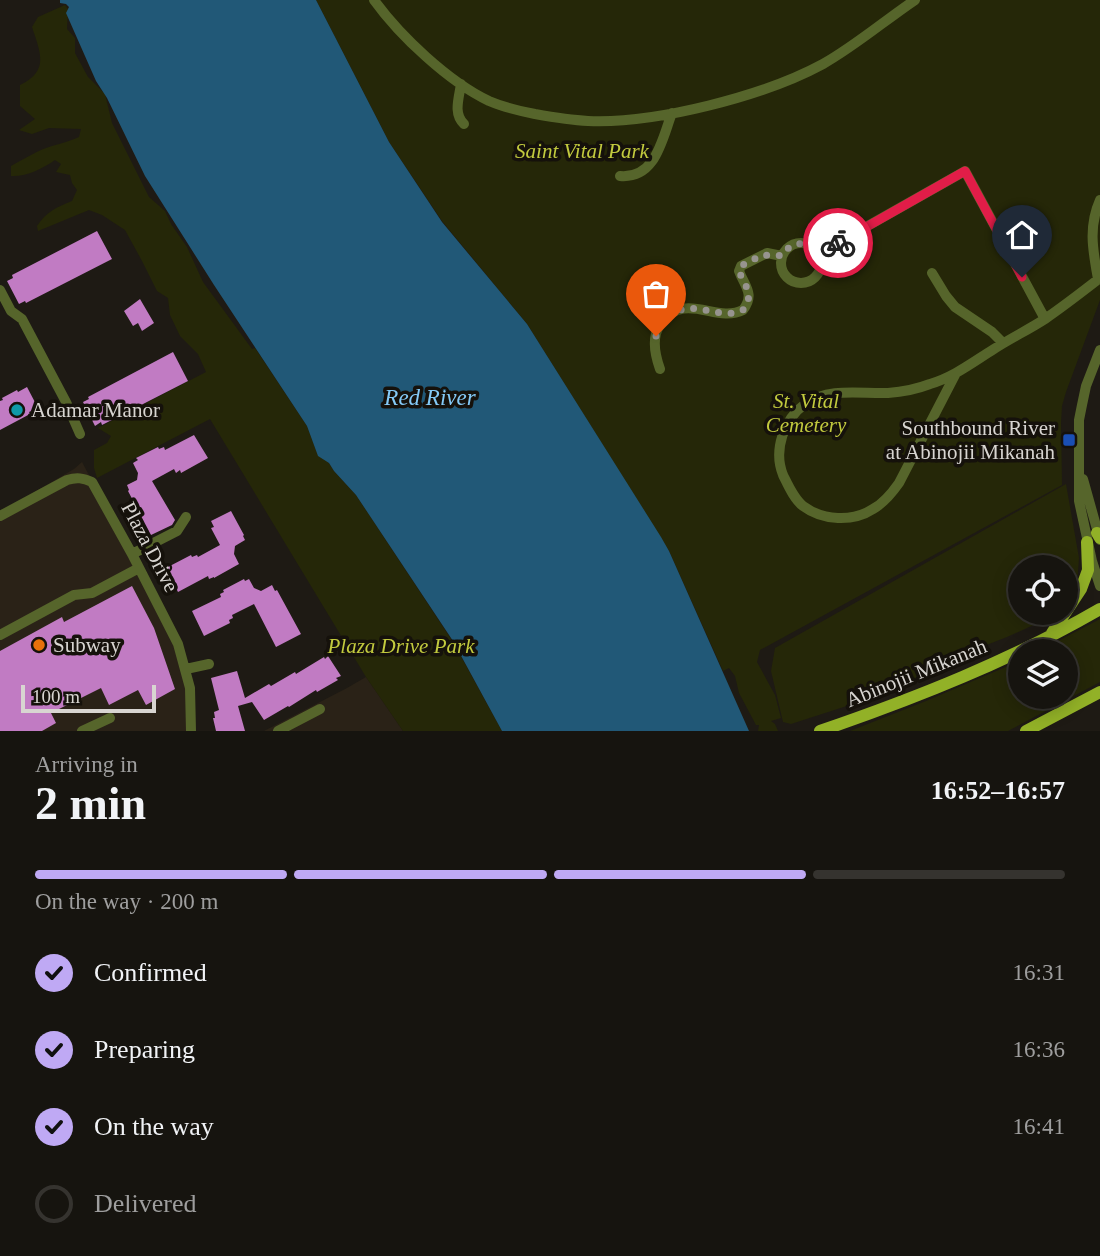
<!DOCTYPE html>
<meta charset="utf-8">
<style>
body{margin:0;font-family:"Times New Roman",serif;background:#23211d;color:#f1f3f6;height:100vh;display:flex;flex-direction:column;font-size:26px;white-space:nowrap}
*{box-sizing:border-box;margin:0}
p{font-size:23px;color:#9e9e9e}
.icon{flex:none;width:38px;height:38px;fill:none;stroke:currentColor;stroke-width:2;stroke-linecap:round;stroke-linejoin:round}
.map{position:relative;height:731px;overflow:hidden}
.drawer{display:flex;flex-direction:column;background:#16140f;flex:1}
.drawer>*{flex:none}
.fabs{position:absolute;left:1008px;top:555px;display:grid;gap:14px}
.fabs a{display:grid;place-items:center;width:70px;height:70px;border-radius:50%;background:#16140f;box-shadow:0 4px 18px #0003,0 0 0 2px #35332f;font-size:35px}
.scale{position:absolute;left:21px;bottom:18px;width:135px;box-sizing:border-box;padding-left:7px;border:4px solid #d8d5d1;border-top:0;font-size:19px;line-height:24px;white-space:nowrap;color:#d8d5d1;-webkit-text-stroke:5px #15110b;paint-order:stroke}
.pin{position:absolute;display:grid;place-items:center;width:60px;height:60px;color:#fff;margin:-72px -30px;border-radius:50% 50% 50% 0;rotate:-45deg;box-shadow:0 0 7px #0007}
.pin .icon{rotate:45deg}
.courier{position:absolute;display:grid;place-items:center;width:70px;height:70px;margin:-35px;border:5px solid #e11d48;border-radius:50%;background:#fff;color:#222;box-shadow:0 2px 9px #0007}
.head em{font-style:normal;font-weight:700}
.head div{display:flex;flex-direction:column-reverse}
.head{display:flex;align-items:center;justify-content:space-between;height:119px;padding:0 35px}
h1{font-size:46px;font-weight:700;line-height:52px}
.bar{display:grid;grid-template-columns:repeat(4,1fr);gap:10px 7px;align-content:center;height:84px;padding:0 35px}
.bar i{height:9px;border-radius:5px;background:#35332f}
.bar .on{background:#bfa9f4}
.bar p{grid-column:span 4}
ol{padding:0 35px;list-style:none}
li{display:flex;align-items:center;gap:21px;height:77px}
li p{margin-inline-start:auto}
li .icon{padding:7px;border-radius:50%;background:#bfa9f4;color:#111;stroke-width:4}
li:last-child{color:#9e9e9e}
li i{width:38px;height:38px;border:4px solid #35332f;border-radius:50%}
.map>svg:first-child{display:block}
.built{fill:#2a2217}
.green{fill:#252708}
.water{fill:#215877}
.building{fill:#c17bc3}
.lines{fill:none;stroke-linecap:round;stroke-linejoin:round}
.minor{stroke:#56652b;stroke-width:10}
.major{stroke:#92b127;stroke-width:12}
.done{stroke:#97948f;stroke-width:7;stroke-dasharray:0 12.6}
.route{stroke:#e11d48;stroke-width:9}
.culture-dot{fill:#0f9aa8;stroke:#15110b;stroke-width:2.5}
.transit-dot{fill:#1a4fb4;stroke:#15110b;stroke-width:2.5}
.food-dot{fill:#e8710a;stroke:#15110b;stroke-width:2.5}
.labels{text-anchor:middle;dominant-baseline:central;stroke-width:7;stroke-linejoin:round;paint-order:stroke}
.park-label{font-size:21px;font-style:italic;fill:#c2ca3e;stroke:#15110b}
.poi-label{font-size:21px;fill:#d8d5d1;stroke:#15110b;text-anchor:start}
.street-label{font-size:21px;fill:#d8d5d1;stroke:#15110b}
.water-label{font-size:23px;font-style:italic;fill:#84caf7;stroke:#15110b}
</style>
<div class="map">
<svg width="1100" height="731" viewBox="0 0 1100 731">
<rect width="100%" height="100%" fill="#1e1a14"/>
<path class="built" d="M82 462 166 619 186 669 191 731H0V512L74 469Z
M366 677 403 731H264L347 688Z"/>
<path class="green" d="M316 0H1100V300L1066 392 1062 406 1061 423 1062 485 760 650 757 662 775 695 781 718 771 721 775 724 778 731H758L759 725H756L739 693 735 676 729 668 723 671 669 551 527 324 442 221 389 142Z
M65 5 68 9 67 29 75 38V53L88 77 105 94 112 123 149 197 165 211 171 224 187 247 203 282 252 349 255 348 307 426 318 455 329 463 334 471 356 495 453 642 502 731H403L366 677 210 419 97 478 94 468V450L107 443 111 436 98 428 206 372 198 354 180 336 170 315 168 298 157 291 142 261 125 230 102 215 89 210 38 231 37 226C46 212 57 207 72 201L77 190 72 183 70 175 56 172 61 164 55 160C42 169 26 177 11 176V166C24 159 38 150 52 146 62 143 70 141 79 137L81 129 49 128 32 134 19 130 35 119 20 106V85C50 71 40 52 32 27L38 17Z
M1066 484 1079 558 1077 585 1066 605V567H1020V612L1057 613 1049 618 1007 637 948 660 933 673 887 693 791 724 783 722 771 671 775 648Z
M1100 619V682L1008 731H850L926 701 1020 661V696H1066V651H1039Z"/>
<path class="water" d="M60 0H316L389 142 442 222 527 324 661 537 669 551 749 731H502L453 641 356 495 334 471 329 463 318 456 307 426 214 285 145 176 107 98 96 81 66 13 69 7 66 4 60 3Z"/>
<path class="building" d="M97 231 112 259 26 303 25 301 19 304 7 281 13 278 12 275Z
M140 299 154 323 142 331 138 323 133 326 124 311Z
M173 352 188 381 102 425 101 422 95 426 83 402 89 399 88 397Z
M27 387 38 408 29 412 30 414 0 430V401L3 400 2 398 17 390 18 392Z
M194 435 208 458 181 473 180 470 176 473 174 469 152 481 175 520 172 525 151 535 128 491 129 490 127 485 137 480 138 473 133 463 138 460 136 458 158 447 159 449 164 447 165 450Z
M231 511 244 535 243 536 245 540 235 546 234 554 239 564 214 578V577L209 579 208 576 178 592 166 568 191 555 192 557 197 555 198 557 220 545 211 528 214 527 211 521Z
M244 579 245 581 249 579 254 588 261 591 272 585 275 591 277 590 301 634 276 647 254 604 232 615 233 618 229 620 230 623 204 636 192 611 221 597 220 594 224 592 223 590Z
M132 586 154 628 175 689 146 705 138 690 109 705 101 688 51 713 56 723 42 731H0V651L62 617 64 622Z
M328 656 341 676 336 678 338 680 317 692 316 690 289 707 288 706 264 720 252 702 238 706 245 731H216L213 718H215L214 712 219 710 211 678 237 671 245 698 269 684 271 686 295 672 296 674 324 657 325 659Z"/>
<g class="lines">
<path class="minor" d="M374 0C400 36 449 82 489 101 503 107 520 111 535 114 552 117 570 120 588 121 655 124 764 96 823 64 855 46 884 21 915 0
M461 84C459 98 453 114 464 124
M620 176C656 179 662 139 672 113
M781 263a20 20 0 1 1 40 0a20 20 0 1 1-40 0Z
M818 254 965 171 1045 319
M932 273 946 296 955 307 992 332 1003 343
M1098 279C1093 251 1088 227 1100 200
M0 290 11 311 22 319 66 402 80 434
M1100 350 1086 386 1082 405 1079 420V501L1092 561 1100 586
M660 369C655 355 651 338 660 325 685 289 715 324 743 310 755 294 745 287 739 271L741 266 767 253 782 256
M955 375 899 483C892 493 884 503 873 509 853 522 823 521 803 506 794 499 788 485 783 475 773 450 784 419 805 404 830 387 860 394 888 393 902 392 917 389 930 384 954 377 973 362 994 349 1011 338 1028 330 1045 319 1064 306 1082 292 1100 278
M1083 479 1100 540
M0 516 67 480C77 477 83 478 92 482L132 554 178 644 190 688 191 731
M132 554 177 531 186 517
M0 635 74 595 92 593 139 568
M186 669 209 664
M82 731 110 718
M278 731 320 709"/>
<path class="major" d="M1097 533 1100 538
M1052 633 1081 589 1088 570 1087 542
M820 731C916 698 1012 660 1100 609
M1026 731 1100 692"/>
</g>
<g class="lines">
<path class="done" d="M656 336C658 328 662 323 668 317 693 296 718 322 743 310 755 294 745 287 739 271L741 266C758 257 763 253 782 256 791 240 808 240 818 254L838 243"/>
<path class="route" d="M838 243 965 171 1022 277"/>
</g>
<circle class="culture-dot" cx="17" cy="410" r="7"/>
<rect class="transit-dot" x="1062" y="433" width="14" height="14" rx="3.5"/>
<circle class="food-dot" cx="39" cy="645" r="7"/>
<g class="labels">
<g class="park-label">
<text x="582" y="151">Saint Vital Park</text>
<text x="806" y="401">St. Vital<tspan x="806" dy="24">Cemetery</tspan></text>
<text x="401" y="646">Plaza Drive Park</text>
</g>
<g class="poi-label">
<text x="31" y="410">Adamar Manor</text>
<text x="1055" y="428" text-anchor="end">Southbound River<tspan x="1055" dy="24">at Abinojii Mikanah</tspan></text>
<text x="53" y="645">Subway</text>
</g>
<g class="street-label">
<text transform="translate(150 547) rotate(62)">Plaza Drive</text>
<text transform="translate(916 673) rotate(-22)">Abinojii Mikanah</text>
</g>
<g class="water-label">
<text x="430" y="397">Red River</text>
</g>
</g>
</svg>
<div class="fabs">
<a><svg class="icon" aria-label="locate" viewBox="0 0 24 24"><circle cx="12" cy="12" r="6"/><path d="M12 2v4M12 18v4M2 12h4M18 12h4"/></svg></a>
<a><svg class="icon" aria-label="layers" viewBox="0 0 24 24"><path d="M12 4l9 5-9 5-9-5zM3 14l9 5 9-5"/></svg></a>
</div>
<div class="scale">100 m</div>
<div class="pin" style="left:656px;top:336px;background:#ea580c"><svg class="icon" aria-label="bag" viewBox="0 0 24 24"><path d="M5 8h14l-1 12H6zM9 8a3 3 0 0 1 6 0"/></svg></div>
<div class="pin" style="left:1022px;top:277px;background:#1f2937"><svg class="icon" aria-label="home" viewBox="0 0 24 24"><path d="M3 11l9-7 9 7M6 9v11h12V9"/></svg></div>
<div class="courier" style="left:838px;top:243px"><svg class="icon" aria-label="bike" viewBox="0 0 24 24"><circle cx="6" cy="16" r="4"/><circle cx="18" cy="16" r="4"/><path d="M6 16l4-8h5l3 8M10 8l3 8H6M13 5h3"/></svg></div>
</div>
<section class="drawer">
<div class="head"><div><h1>2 min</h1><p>Arriving in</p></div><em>16:52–16:57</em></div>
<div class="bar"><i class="on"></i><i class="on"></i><i class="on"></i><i></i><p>On the way · 200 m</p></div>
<ol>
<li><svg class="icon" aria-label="check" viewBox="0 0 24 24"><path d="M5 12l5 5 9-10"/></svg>Confirmed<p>16:31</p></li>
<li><svg class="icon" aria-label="check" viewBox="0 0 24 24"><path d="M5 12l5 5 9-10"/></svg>Preparing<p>16:36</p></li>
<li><svg class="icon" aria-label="check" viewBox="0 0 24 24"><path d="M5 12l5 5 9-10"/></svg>On the way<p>16:41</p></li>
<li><i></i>Delivered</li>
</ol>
</section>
